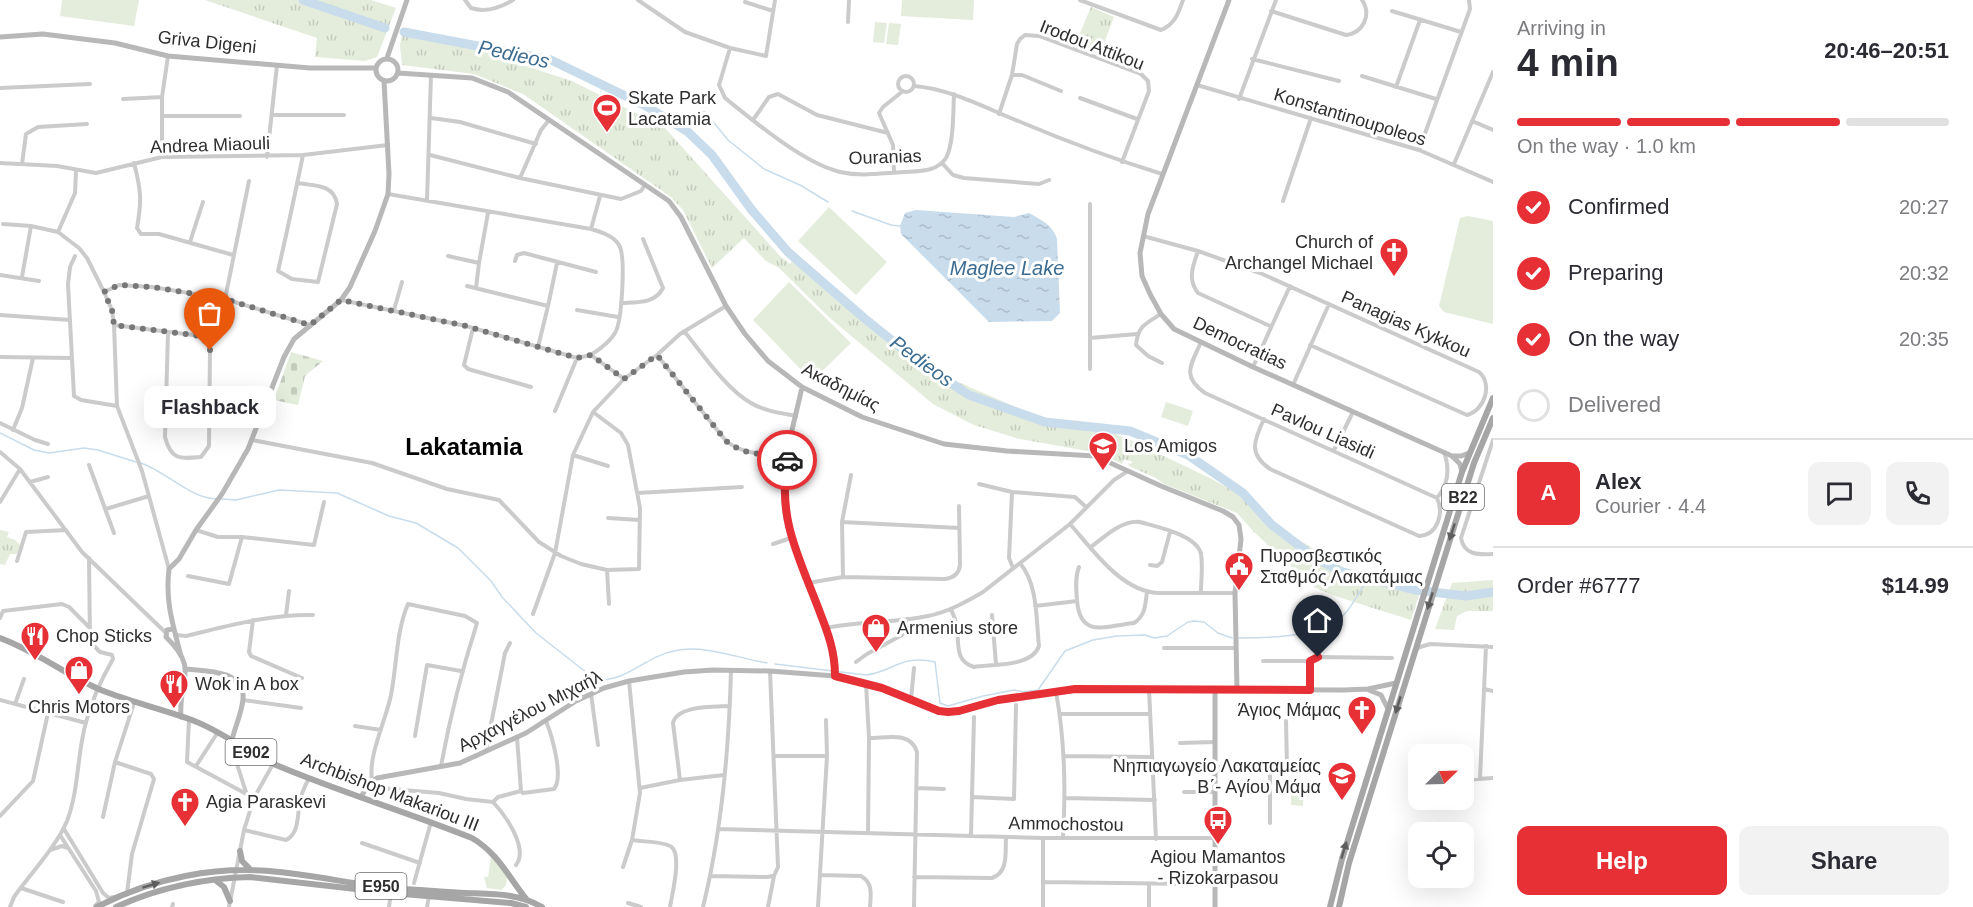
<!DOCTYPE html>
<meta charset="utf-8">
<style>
body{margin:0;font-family:Helvetica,sans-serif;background:#f2f2f3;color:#2b2b33;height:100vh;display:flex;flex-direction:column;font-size:22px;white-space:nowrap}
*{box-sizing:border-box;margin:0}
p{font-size:20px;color:#7c7c81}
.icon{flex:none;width:33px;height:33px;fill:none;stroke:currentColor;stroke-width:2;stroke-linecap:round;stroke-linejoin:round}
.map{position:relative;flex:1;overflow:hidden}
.sheet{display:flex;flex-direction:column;background:#fff;width:480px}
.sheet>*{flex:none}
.needle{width:39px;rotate:67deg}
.controls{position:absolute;left:1408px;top:744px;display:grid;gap:12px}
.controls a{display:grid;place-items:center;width:66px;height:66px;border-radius:12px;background:#fff;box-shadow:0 6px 24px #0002;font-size:30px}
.pin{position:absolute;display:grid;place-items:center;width:51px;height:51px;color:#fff;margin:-62px -26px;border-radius:50% 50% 50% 0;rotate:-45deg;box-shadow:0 0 6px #0007}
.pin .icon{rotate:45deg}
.courier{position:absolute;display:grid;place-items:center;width:60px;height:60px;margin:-30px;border:4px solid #e63036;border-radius:50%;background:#fff;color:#222;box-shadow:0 2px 8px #0007}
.bubble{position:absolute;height:42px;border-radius:12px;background:#fff;box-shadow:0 6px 24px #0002;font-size:20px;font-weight:600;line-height:42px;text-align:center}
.headline em{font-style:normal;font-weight:600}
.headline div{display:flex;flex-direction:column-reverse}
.headline{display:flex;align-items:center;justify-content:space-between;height:102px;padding:0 24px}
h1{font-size:39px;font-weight:600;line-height:45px}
.bar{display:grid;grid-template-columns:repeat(4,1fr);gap:9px 6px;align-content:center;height:72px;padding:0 24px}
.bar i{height:8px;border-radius:4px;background:#e1e1e2}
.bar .current{background:#e63036}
.bar p{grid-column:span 4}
.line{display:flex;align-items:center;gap:15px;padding:0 24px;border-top:2px solid #e1e1e2}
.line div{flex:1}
.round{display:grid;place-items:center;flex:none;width:63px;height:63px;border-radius:12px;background:#f2f2f3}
ol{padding:0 24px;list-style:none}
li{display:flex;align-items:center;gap:18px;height:66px}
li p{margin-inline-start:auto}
li .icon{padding:6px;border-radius:50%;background:#e63036;color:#fff;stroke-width:4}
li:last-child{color:#7c7c81}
li i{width:33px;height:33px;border:3px solid #e1e1e2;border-radius:50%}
.cta{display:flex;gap:12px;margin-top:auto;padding:12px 24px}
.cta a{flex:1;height:69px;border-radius:12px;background:#e63036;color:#fff;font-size:24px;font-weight:600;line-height:69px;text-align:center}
.cta a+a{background:#f2f2f3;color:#2b2b33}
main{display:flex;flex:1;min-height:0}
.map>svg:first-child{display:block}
.green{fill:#e4ecdc}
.cemetery{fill:url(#cemetery-stones)}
.park{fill:url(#park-tufts)}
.water{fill:url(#water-ripples)}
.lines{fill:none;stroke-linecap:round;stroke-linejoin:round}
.stream{stroke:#c8dcec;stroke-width:1.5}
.river{stroke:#c8dcec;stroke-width:9}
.street{stroke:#cbcbcb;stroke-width:4}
.secondary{stroke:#b8b8b8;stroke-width:5}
.primary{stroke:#a6a6a6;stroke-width:6}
.oneway{fill:#5e5e5e}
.done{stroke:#777;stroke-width:6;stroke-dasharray:0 10.8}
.route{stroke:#e63036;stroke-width:8}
.labels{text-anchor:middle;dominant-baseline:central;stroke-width:6;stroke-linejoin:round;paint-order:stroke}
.shield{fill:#fff;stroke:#6d6d6d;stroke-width:1.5}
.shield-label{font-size:16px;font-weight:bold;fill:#2e2e2e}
.street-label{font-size:18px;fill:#2e2e2e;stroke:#fff}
.poi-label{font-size:18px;fill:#2e2e2e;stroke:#fff;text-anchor:start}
.water-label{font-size:20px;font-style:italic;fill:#3c6c91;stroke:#fff}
.district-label{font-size:24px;font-weight:bold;fill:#000;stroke:#fff}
</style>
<main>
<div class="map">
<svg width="1493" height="907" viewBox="0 0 1493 907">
<defs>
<pattern id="cemetery-stones" width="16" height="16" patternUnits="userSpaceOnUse" patternTransform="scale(1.5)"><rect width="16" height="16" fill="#e4ecdc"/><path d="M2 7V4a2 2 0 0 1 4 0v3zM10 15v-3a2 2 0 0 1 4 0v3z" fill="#c4cbbd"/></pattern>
<pattern id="park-tufts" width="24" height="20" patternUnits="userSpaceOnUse" patternTransform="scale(1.5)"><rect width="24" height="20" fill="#e4ecdc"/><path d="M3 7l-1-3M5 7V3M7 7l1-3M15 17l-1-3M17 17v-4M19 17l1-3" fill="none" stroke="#c4cbbd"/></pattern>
<pattern id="water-ripples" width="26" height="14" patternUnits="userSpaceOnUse" patternTransform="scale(1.5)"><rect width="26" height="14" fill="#c8dcec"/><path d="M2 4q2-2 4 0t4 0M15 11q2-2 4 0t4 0" fill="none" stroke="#acbdcb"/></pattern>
</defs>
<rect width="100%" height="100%" fill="#fff"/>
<path class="green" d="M62 0H139L134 26 60 16Z
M902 0H974L973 20 901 16Z
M875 22 887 23 884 43 873 42Z
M889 23 901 24 898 45 886 44Z
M829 207 887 262 856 295 798 241Z
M1468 216 1493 221V324L1444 312 1439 306 1460 218Z
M789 282 851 343 812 381 753 320Z
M1166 402 1193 411 1188 426 1161 417Z
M1291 784H1304L1303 806 1291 805Z
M491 856 507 876 506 885 501 890 487 888 484 877H488Z"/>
<path class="cemetery" d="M291 352 323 361 305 376 298 405 274 400Z"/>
<path class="park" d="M205 0H371L396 8 377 57 365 61 315 57 317 38Z
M1091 7 1114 17 1100 54 1075 45Z
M403 28 502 52 501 58 572 81 665 128 780 256 790 264 793 260 876 332 921 366 1055 424 1115 434 1126 438 1212 479 1240 495 1270 522 1359 577 1391 581 1419 595 1411 620 1332 595 1314 587 1255 533 1237 513 1164 484 1156 478 1129 466 1128 463 1130 464 1133 462 1124 459 1122 464 1099 453 1020 439 974 425 933 404 831 319 779 268 766 261 744 238 712 268 683 210 671 197 523 94 474 74 402 65 400 46Z
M0 530 9 532 7 537 15 540 20 545 17 554H10L5 565 0 564Z
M1493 580V611H1467L1457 616 1454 630 1435 629 1452 583Z"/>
<path class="water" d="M916 210 1014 217 1029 213C1040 219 1053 225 1057 239L1060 313 1052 321 989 322 901 234 900 226 905 213Z"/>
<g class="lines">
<path class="stream" d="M646 106 679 121 689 117
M702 112H705L728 140 764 169 800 185 828 202
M852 211 891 225 900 226
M0 433 34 450 49 453 84 448 98 450 136 462
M141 463C167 472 189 498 217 499
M222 499 236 500 279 490 337 493 389 516 416 523 458 548 491 581 502 597 536 633 596 680C627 682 646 656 674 651 704 644 737 658 767 663
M1237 638C1269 638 1327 638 1348 610 1355 601 1361 589 1368 579
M775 664 866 675C893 672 901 654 935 662L940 703 948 706 983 696 1014 690 1024 692 1038 690 1065 651 1093 640 1117 636 1145 635 1154 638 1167 636 1188 622 1194 621 1204 622 1218 633 1232 638"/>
<path class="river" d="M303 0 385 28
M404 32 551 60 646 106 688 132 712 155 751 209 788 252 864 318 920 363 969 395 1045 422 1130 431 1188 455 1243 493 1271 524 1310 554 1339 571 1415 590 1466 596 1493 592"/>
<path class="street" d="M465 0 471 8C486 13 500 8 513 0
M638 0 685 32 730 48 766 56 775 0
M1080 0 1161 30C1175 24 1178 14 1183 0
M745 2 773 11
M1271 11 1346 35C1363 33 1372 15 1362 0
M1392 11 1461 32
M848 22 849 0
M730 48 719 85 725 98C755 122 803 163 840 172 862 177 883 173 904 172 919 171 937 172 946 158 954 143 953 112 954 94
M1252 59 1339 81
M1012 75H1022L1061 91
M1362 76 1436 99
M898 84a8 8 0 1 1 16 0a8 8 0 1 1-16 0Z
M1197 85 1419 150 1493 182
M914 86C952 89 987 109 1023 123 1068 142 1114 159 1162 174
M1396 87 1420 20
M0 88 90 84
M1080 98 1137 119
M123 99 162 97
M1239 99 1276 0
M999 114 1012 75 1017 44 1020 39 1025 35 1039 36 1141 74 1148 81 1149 91 1122 162
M272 115H344
M162 116H240
M431 118 460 122 536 144
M753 120 769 97 778 94 817 115 888 133
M1472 121 1493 130
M1419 150 1470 9 1469 0
M430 155 520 178 621 199 641 191 645 185
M162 157V97L168 56
M267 157 277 65
M0 163 57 166 96 173 162 157 303 155 388 145
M134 163C141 190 142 200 137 228L141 234H159L233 255
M942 163 953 175 964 178 1039 184 1049 180
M22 164 26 134 38 127 87 124
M1454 164 1493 72
M894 172 893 145 879 113 883 107 903 91
M520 178 541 130 549 120
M297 183C315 186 334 184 337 204L318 282 292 279 278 271C287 232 295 194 303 155
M388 194 591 229C601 232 614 236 619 245 626 256 622 322 615 333 610 342 600 349 591 355
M427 200 431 75
M1283 201 1311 118
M1090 204V338L1137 334
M3 224 31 226 58 232 79 248 87 258 104 292 112 310 114 325 117 406 142 471 169 569
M591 229 600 196
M58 232 75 193 76 171
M1143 236 1198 251 1260 273 1479 372C1493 384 1485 410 1467 415L1310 345
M190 242 203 202
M1198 251C1193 266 1187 279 1198 293L1270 326
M75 256 70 267 68 284 74 396 81 400 117 406
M448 256 479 263
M515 261 517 255 524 253 596 272
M0 275 39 281
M22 277 31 226
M467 286 548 306 557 263
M476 288 479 263 488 213
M104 292 119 285 152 287 225 299 310 325
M225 299 249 181
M341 300 466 326 577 358 591 355 624 379
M621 303C637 302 655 304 663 288L643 239
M394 310 402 282
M577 310 618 317
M1161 314C1145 324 1138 326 1136 345L1148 356 1162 363
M0 315 70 320
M114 325 201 336 208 344 210 350 209 446 201 457C179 459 171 460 165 437L168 332
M473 328 464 365 468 369 531 387
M684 331C702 353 726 389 751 403 764 411 781 413 796 416
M1201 342C1191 365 1181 376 1205 393L1437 498C1444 513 1438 535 1419 536L1270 469C1248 454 1254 440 1264 419
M538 347 548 306
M657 355 726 441C744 455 764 454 786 456
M0 357 72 358
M1253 367 1290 286
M1090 369V338
M1293 385 1329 304
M555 411 577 358
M0 423 35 440 48 444
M13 430 22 408 33 358
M252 440 372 463 447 489 499 500 539 542 561 556 581 564 607 570 639 569 640 508 628 445 621 433 593 412
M1493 440 1461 538C1464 555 1478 555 1493 554
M1334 450 1353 412
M0 452 20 469 82 552 166 633
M573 455 608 466
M89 465 114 533
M30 482 48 477
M979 484 1012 492 1075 497 1086 507
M1012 492 1009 558 1013 568
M638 493 742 487
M1437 498C1449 484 1450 469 1444 452
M0 502 20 469
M106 509 149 496
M608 518 640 520
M842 522 959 528
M1070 524C1093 550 1121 591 1158 593H1235
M196 530 218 537H242L314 545 324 502
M773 544 791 538
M1091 547C1104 537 1123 519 1140 522 1157 527 1197 535 1201 554 1203 566 1201 580 1201 592
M17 561 26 532 66 530
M1150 565 1157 566 1162 562 1170 532
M1079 567C1075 577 1076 589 1077 600 1080 639 1105 626 1134 623 1146 615 1145 605 1147 592
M607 570 609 604
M188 576 229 584 242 537
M843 577 842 522 851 475
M808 583 843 577 945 579C953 578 959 574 960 565L959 506
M1035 606 1077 601
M951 609C954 615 956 621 957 628 959 644 955 662 974 667 993 664 1032 667 1039 646 1036 618 1038 585 1020 563
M533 614 555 553 573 455 593 412 624 379 657 355 680 334 726 306
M286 615 289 591
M992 615 996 664
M0 618 3 611 62 604 69 607 89 627
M253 620 249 652 251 656 302 678
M826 628C860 621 895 623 928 616 948 612 966 602 983 592L1070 524 1114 480 1128 471
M176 635 186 636C228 626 269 614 313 615
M1164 648H1236
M1417 648 1430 644 1493 647
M1263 661H1310L1318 657 1392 658
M856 662 867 654 902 635 906 631 907 619
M866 684 869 738 868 833
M1149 689 1156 839
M1484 689 1493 691
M1310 690V661
M1056 692C1065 741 1066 788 1063 838
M591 694 598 745
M911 699 914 668
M0 700 86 723
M243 700 301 708
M15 704 24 679
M1060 714H1150
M189 719 187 762 254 798
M1286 721 1287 767
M355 726 381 730
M415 736 427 665 461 671
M517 737 521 791
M869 738C887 738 911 731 917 752L914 907
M1180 743 1215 742
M239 746 235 758 246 792
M486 750 505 653 510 643
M774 756H827
M1065 756 1151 757
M115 762 151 774 154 779 132 854 127 893
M196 766 218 732
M1215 767H1308
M1270 767V823
M1480 778 1486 646
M372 780C368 755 386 720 391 695 397 664 396 632 408 604L465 616 477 623C462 670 450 717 441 766
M680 780 673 723C677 705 715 707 730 706
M1464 780 1493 778
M367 787 439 793 466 799 493 802 498 797 521 791 523 793 554 789C564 777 552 736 546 721
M640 788 680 780 724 775
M917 788 944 789
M1184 792H1215
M972 797 1014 799 1016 705
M1065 798 1155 800
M493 802C505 815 529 848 516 865
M0 816 33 781 48 713
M103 817 115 762 134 703
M64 829 103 893 109 898 114 897
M718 829 1043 838H1215
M244 830 286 840C300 833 297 814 300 801 301 793 306 785 309 778
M60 835 96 891 99 902 95 906
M971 835 974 717
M632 840C643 842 660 841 670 846 683 852 672 895 670 907
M362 843 420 863
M50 850 62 846 68 848
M623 867 632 840 640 793 629 681
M820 875 861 876C873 883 871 894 870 907
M711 876 767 877 773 876
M914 877 992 878C1009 872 1005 852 1006 837
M1043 882 1192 884
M414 883 431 822
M21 888 63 902
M628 903 641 907
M10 907 14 897C31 873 56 847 67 821 79 790 77 754 86 722 92 700 102 678 113 659L112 655 100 652 90 642 89 558
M172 907 173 904
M229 907 244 830 254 798 273 764
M389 907 391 893
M427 907 429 896
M703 907C722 830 729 749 731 670
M768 907 774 876 778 867 770 671
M818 907 827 756 826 720
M1043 907V838
M1149 907V884"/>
<path class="secondary" d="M1229 0 1148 214 1140 253 1142 276 1150 294 1161 314 1174 329 1253 367 1452 456 1460 464 1462 472
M0 37 43 34 115 43 168 56 310 68H376
M387 58 407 0
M376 70a11 11 0 1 1 22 0a11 11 0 1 1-22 0Z
M398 73 472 78 508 92 669 201 681 217 726 306 745 334 768 361 802 387 862 417 944 444 1007 451 1095 456 1161 486 1223 511 1233 517 1239 525 1241 539 1235 593 1237 690
M802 387C793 430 777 475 786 519 797 570 836 625 835 676
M1452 456H1461L1469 453
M173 629 167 630 166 637C200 670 178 679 181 717
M181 656C173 625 165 602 169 569L179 559 196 530 222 494 248 449 284 357 294 339 341 300 350 287 375 231 388 194 389 174 384 81
M186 669C205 671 246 670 243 699 242 712 235 727 232 740
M1369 690 1381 695 1388 709
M361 797 369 783 377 778 460 763 526 733 576 701 604 688 629 681 684 672 713 670 770 671 835 676 882 688 939 711H959L998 701 1075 689 1344 690 1368 689 1396 683
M1215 907V690"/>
<path class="primary" d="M0 638C36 651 66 675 101 690 131 702 162 709 192 720 222 731 246 752 276 765 340 792 407 812 472 838 498 853 509 878 527 900
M240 851 242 861 251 870
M215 880 224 887 230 901
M97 907C152 878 217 865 279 872 320 876 361 886 402 889 423 890 445 892 466 893 492 894 518 893 542 907
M116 907C158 888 204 878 250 877L391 893 511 903 526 907
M1330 907 1342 859 1462 472 1493 398
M1339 907 1349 863 1474 463 1493 418"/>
</g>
<defs><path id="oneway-solid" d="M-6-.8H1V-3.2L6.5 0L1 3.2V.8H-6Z" transform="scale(1.5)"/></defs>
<g class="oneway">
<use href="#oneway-solid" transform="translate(1452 532) rotate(108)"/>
<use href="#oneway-solid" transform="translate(1430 601) rotate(108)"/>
<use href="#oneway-solid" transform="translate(1398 705) rotate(107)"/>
<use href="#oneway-solid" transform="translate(1344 850) rotate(-73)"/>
<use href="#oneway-solid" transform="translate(151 885) rotate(-17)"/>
</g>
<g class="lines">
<path class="done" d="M210 350 208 344 201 336 114 325 112 310 104 292 119 285 152 287 225 299 310 325 341 300 466 326 577 358 591 355 624 379 657 355 726 441 737 448 750 453 787 456V460"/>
<path class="route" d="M787 460C778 520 798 555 819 610 828 633 835 651 835 676L882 688 939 711 948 712 959 711 998 700 1075 689 1310 690V661L1318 657"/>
</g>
<defs>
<g id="stadium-pin" transform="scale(1.5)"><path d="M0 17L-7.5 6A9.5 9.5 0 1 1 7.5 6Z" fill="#e63036" stroke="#fff"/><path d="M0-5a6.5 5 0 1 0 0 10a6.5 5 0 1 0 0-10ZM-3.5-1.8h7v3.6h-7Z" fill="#fff"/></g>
<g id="church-pin" transform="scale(1.5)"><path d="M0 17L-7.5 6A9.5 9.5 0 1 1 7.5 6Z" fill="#e63036" stroke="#fff"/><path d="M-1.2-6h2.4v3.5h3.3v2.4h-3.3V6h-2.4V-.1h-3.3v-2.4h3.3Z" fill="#fff"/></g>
<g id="school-pin" transform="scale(1.5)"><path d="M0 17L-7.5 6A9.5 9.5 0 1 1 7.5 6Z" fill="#e63036" stroke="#fff"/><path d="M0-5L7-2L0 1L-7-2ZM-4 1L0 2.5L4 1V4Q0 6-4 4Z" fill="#fff"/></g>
<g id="civic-pin" transform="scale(1.5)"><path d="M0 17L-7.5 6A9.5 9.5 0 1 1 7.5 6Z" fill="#e63036" stroke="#fff"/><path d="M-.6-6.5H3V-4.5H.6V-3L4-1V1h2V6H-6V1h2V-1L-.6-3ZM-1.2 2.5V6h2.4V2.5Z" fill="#fff"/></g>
<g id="shop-pin" transform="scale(1.5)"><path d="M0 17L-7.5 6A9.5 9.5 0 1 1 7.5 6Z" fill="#e63036" stroke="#fff"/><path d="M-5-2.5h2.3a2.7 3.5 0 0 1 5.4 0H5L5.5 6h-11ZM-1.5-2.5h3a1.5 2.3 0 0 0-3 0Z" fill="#fff"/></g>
<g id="restaurant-pin" transform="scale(1.5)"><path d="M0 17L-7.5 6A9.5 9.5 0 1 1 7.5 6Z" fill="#e63036" stroke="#fff"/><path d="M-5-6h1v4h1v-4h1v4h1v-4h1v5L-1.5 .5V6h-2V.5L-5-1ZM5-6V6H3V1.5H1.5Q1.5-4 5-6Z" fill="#fff"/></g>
<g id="bus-pin" transform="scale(1.5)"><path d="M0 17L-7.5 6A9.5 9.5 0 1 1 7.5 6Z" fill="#e63036" stroke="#fff"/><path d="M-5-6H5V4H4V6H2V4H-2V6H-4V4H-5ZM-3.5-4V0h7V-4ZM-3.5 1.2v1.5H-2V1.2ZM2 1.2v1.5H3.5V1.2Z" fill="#fff"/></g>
</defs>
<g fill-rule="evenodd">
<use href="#stadium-pin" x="607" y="108"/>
<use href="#church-pin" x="1394" y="252"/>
<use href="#school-pin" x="1103" y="446"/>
<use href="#civic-pin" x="1239" y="566"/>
<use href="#shop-pin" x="876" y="628"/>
<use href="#restaurant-pin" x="35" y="636"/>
<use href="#shop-pin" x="79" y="670"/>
<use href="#restaurant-pin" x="174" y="684"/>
<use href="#church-pin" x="1362" y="710"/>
<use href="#school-pin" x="1342" y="776"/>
<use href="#church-pin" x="185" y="802"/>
<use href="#bus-pin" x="1218" y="820"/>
</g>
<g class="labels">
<g class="shield">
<rect x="1442" y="484" width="42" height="26" rx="4.5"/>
<rect x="225.5" y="739" width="51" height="26" rx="4.5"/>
<rect x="355.5" y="873" width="51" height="26" rx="4.5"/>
</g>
<g class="shield-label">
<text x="1463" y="497">B22</text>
<text x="251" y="752">E902</text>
<text x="381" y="886">E950</text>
</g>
<g class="street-label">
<text transform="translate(207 42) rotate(6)">Griva Digeni</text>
<text transform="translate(1092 45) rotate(21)">Irodou Attikou</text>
<text transform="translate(1350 117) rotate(17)">Konstantinoupoleos</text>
<text transform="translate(210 145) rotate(-2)">Andrea Miaouli</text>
<text transform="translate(885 157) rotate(-2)">Ouranias</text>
<text transform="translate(1406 324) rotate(24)">Panagias Kykkou</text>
<text transform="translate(1240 343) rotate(25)">Democratias</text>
<text transform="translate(841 387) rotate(27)">Ακαδημίας</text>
<text transform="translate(1323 431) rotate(24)">Pavlou Liasidi</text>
<text transform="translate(530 711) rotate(-27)">Αρχαγγέλου Μιχαήλ</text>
<text transform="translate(390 792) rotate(21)">Archbishop Makariou III</text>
<text transform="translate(1066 824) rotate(1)">Ammochostou</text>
</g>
<g class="poi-label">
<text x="628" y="98">Skate Park<tspan x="628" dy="21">Lacatamia</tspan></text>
<text x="1373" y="242" text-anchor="end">Church of<tspan x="1373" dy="21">Archangel Michael</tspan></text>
<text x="1124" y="446">Los Amigos</text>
<text x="1260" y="556">Πυροσβεστικός<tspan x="1260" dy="21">Σταθμός Λακατάμιας</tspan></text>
<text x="897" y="628">Armenius store</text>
<text x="56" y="636">Chop Sticks</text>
<text x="195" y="684">Wok in A box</text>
<text x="79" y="707" text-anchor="middle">Chris Motors</text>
<text x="1341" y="710" text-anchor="end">Άγιος Μάμας</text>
<text x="1321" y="766" text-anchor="end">Νηπιαγωγείο Λακαταμείας<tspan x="1321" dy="21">Β΄- Αγίου Μάμα</tspan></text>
<text x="206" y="802">Agia Paraskevi</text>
<text x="1218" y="857" text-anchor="middle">Agiou Mamantos<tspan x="1218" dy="21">- Rizokarpasou</tspan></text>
</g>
<g class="water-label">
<text transform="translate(514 54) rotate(12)">Pedieos</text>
<text x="1007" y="268">Maglee Lake</text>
<text transform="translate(922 361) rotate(36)">Pedieos</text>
</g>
<g class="district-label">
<text x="464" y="446">Lakatamia</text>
</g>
</g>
</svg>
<div class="controls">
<a><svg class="needle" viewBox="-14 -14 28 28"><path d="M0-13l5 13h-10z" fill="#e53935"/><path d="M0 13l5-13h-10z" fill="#7c7c81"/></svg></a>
<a><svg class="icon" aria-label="locate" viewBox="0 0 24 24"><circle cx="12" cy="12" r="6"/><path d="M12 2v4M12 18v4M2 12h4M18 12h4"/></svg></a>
</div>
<div class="pin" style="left:210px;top:350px;background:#ea580c"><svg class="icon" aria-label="bag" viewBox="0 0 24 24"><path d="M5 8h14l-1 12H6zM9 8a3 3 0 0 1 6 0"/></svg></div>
<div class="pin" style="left:1318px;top:657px;background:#1f2937"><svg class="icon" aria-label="home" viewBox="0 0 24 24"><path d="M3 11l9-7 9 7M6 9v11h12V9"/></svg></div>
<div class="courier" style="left:787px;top:460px"><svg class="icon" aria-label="car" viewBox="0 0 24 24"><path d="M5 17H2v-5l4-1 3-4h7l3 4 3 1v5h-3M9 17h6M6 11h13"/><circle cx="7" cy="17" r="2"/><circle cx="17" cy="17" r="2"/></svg></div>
<div class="bubble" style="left:144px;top:386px;width:132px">Flashback</div>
</div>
<section class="sheet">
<div class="headline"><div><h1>4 min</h1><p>Arriving in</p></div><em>20:46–20:51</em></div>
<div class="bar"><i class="current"></i><i class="current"></i><i class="current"></i><i></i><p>On the way · 1.0 km</p></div>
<ol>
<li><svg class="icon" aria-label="check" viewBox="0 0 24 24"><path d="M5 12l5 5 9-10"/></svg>Confirmed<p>20:27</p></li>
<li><svg class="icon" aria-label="check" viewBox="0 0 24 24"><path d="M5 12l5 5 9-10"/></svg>Preparing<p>20:32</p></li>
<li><svg class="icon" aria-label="check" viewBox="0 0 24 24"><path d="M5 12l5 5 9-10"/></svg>On the way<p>20:35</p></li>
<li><i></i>Delivered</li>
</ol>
<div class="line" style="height:108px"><b class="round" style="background:#e63036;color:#fff">A</b><div><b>Alex</b><p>Courier · 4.4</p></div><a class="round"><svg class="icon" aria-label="chat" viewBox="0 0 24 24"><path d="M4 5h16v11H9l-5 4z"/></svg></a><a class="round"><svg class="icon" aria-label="phone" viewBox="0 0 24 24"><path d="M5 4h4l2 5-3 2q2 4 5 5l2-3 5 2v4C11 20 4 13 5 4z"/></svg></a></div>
<div class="line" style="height:78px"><div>Order #6777</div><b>$14.99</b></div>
<div class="cta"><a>Help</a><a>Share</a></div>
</section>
</main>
